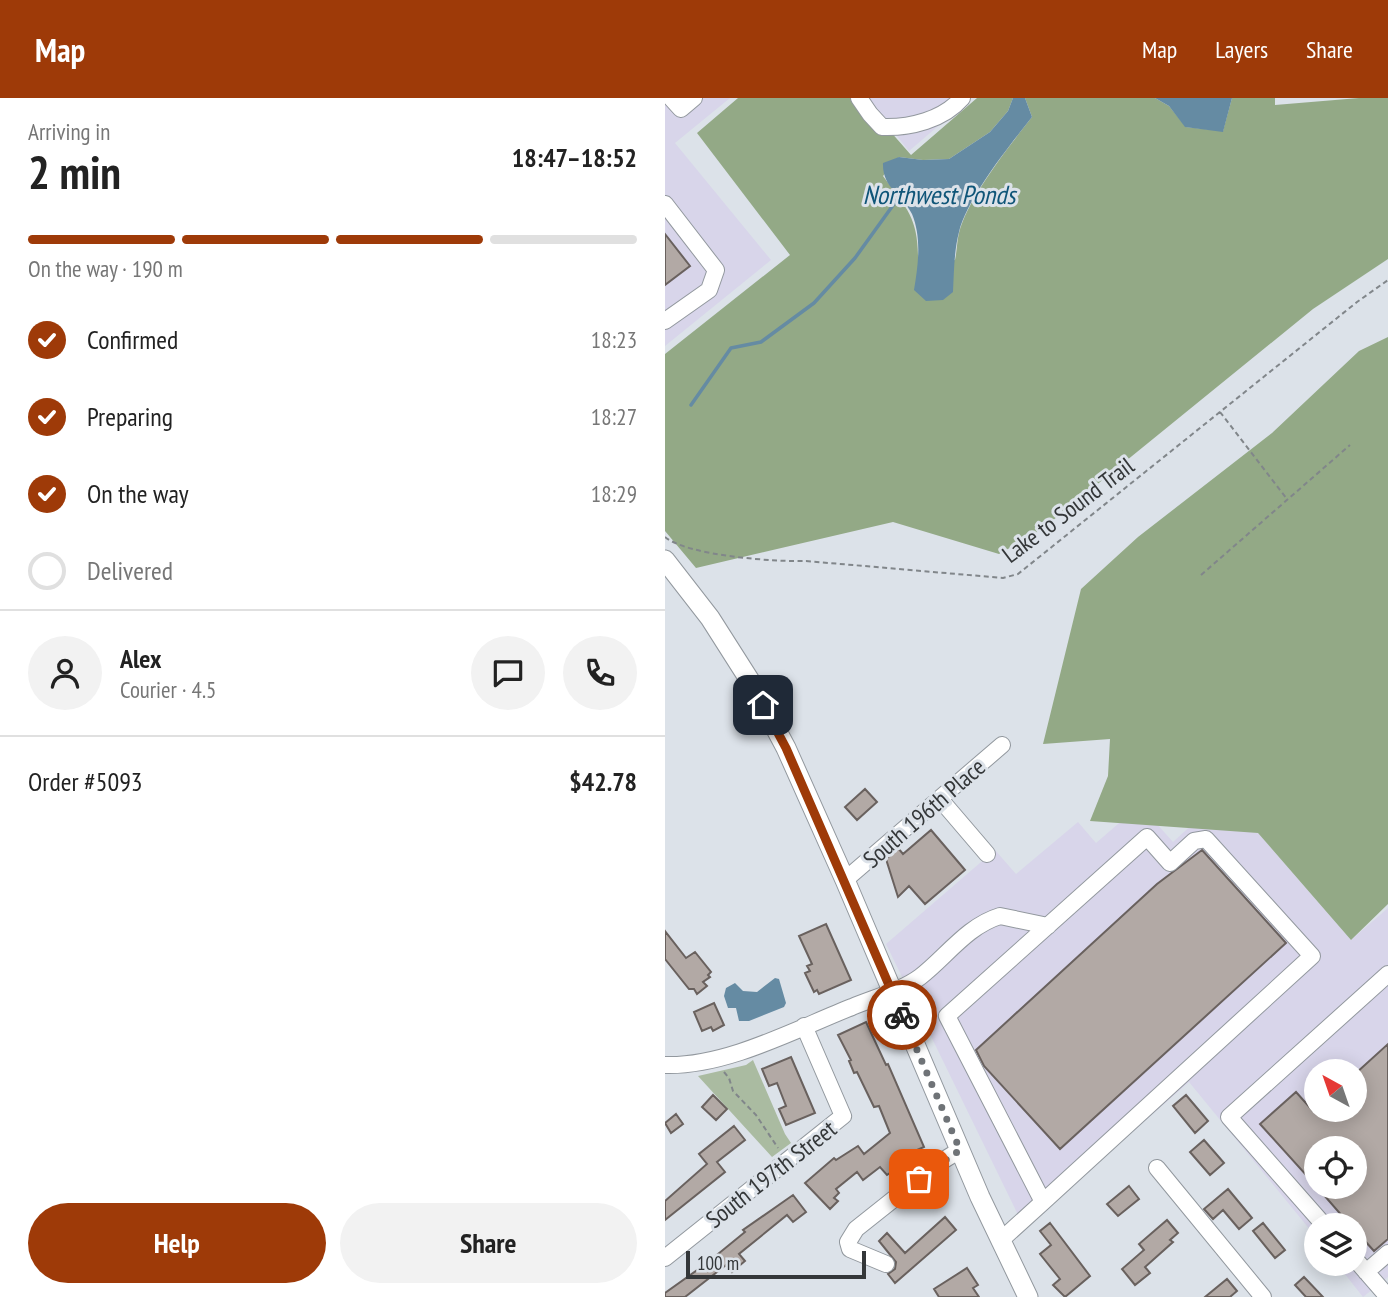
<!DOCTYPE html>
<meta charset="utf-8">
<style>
body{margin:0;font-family:"PT Sans Narrow",sans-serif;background:#f2f2f2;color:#222;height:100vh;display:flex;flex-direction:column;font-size:26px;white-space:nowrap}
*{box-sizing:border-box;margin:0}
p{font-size:23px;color:#767676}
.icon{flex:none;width:38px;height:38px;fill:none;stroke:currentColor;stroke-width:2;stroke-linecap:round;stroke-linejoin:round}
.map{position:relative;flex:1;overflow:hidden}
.drawer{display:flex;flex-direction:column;background:#fff;width:665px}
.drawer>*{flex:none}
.needle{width:46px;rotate:320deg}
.controls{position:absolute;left:639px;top:961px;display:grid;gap:14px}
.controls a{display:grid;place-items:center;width:63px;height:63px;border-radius:50%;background:#fff;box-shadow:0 4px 18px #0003;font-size:35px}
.scale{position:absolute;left:21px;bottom:18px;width:180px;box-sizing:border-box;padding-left:7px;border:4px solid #343739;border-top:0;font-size:19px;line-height:24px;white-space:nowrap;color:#343739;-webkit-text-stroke:5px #dce2e9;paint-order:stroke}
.pin{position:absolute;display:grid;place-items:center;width:60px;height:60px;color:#fff;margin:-30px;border-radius:14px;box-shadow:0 4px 10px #0006}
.courier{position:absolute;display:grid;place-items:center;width:70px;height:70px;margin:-35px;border:5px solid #9e3a08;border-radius:50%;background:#fff;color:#222;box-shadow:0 2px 9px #0007}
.head em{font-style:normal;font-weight:700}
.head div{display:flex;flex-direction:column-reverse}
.head{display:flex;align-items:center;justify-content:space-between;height:119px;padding:0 28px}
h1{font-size:46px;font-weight:700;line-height:52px}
.bar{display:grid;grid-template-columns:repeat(4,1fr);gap:10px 7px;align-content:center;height:84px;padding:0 28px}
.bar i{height:9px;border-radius:5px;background:#e0e0e0}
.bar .current{background:#9e3a08}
.bar p{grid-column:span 4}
.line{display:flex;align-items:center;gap:18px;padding:0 28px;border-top:2px solid #e0e0e0}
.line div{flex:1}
.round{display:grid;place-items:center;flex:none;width:74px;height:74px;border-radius:37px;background:#f2f2f2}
ol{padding:0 28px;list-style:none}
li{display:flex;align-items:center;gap:21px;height:77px}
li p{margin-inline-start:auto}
li .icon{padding:7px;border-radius:50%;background:#9e3a08;color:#fff;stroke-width:4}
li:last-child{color:#767676}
li i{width:38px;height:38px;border:4px solid #e0e0e0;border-radius:50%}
.button{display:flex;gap:14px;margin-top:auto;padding:14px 28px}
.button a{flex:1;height:80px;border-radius:42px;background:#9e3a08;color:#fff;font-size:28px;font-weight:700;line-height:80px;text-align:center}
.button a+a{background:#f2f2f2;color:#222}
header{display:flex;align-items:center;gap:42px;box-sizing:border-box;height:98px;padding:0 35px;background:#9e3a08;color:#fff}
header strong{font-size:33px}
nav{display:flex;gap:38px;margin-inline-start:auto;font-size:24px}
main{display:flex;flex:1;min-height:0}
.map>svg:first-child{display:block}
.industrial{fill:#d8d5ea;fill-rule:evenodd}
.green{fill:#aabba1}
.forest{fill:#93a986}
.water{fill:#658ba3}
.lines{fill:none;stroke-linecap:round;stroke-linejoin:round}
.stream{stroke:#658ba3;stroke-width:3.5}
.building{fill:#b2a9a5;stroke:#69615e;stroke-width:2}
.minor-casing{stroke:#92989e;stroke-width:18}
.major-casing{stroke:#92989e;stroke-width:21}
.path{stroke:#81868a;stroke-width:2;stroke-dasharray:5 3.5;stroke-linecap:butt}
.minor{stroke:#fff;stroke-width:16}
.major{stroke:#fff;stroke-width:19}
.done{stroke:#6f7377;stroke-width:7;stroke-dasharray:0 12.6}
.route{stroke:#9e3a08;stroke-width:9}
.labels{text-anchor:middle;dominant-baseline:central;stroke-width:6;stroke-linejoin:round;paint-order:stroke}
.street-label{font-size:24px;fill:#343739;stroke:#dce2e9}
.water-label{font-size:26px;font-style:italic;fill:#0f5578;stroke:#dce2e9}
</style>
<header>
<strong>Map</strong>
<nav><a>Map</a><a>Layers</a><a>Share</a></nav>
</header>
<main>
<section class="drawer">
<div class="head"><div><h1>2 min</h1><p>Arriving in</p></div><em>18:47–18:52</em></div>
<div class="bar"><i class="current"></i><i class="current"></i><i class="current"></i><i></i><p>On the way · 190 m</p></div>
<ol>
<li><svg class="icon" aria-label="check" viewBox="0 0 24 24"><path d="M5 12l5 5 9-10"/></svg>Confirmed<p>18:23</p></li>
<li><svg class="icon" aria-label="check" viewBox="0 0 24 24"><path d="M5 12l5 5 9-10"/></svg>Preparing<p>18:27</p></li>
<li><svg class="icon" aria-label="check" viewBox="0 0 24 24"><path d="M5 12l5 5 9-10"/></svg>On the way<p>18:29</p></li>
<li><i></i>Delivered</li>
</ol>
<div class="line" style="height:126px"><a class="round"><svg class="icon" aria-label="person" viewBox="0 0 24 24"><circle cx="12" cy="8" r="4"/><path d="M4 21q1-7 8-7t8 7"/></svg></a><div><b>Alex</b><p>Courier · 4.5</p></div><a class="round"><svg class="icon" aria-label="chat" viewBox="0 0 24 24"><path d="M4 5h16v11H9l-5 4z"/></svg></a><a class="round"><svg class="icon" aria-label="phone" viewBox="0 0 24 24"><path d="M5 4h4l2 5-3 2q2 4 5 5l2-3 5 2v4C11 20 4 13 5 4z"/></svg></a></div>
<div class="line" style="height:91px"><div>Order #5093</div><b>$42.78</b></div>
<div class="button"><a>Help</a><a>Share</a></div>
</section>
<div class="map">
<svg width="723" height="1199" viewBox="0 0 723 1199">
<rect width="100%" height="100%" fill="#dce2e9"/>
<path class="industrial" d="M0 0H65L10 45 106 162 0 248Z
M201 0H306L244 53Z
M475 707 508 744 532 722 593 735 686 842 723 810V1179L698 1199 672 1166H690V1127H651V1139L524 984 359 1129 221 846 330 752 351 776 413 724 431 745ZM651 973H690V1012H651ZM651 1050H690V1088H651Z"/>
<path class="green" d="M88 962 120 1036 126 1045 107 1059 33 978 81 967Z"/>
<path class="forest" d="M73 0H196L246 57 312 0H348L343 13 325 34 284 61 258 62 234 59 218 78C245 114 254 122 253 169L290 162C292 153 292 143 294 135 302 101 345 47 367 19L360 0H490L504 8 521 29 558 33 567 0H610V7L694 0H723V161L648 211 376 432 334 456 228 424 31 470 0 433V256L125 157 32 35Z
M723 239V806L686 842 593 735 425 723 443 678 445 641 378 646 416 491 473 439 607 335 694 253Z"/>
<path class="water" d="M348 0H360L367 19C345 47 302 100 294 134 289 153 289 174 288 194L278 202 261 203 249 192C253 168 257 140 247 116 237 96 217 90 218 65L234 59 258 62 284 61 325 34 343 13Z
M490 0H567L558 34 520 29 504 8Z
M110 880 114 881 121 905 119 909 84 923H74L71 910H63L59 898 61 890 70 885 78 893 92 894Z"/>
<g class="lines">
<path class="stream" d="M26 307 66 250 96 244 149 205 190 160 234 99H237"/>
</g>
<path class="building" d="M0 136 25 168 0 187Z
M200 691 212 704 192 722 180 709Z
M266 732 300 772 260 806 244 788 233 799 221 761 233 750 238 756Z
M537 752 621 845 395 1051 319 968 311 952 492 786Z
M161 826 186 882 154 896 152 892 149 894 140 875 145 873 142 868 147 866 134 838Z
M0 833 21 860 30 854 46 874 43 877 45 879 38 884 42 888 32 896 29 891H24L0 861Z
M49 905 59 927 48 933 46 929 37 933 29 914Z
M201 924 221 967 223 966 259 1049 227 1063 232 1070 222 1077 215 1069 198 1082 192 1074 171 1091 174 1095 169 1100 173 1103 165 1111 140 1085 169 1060 171 1062 193 1048 199 1056 225 1035 214 1008 209 1009 192 974 189 975 184 963 186 962 173 937Z
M723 946V1141L709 1153 690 1132V1127H685L651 1088H690V1050H651V1088L595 1026 631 994 648 1013 690 1012V976Z
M126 959 150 1015 121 1027 114 1011 121 1008 112 985 104 988 97 971Z
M48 997 62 1011 51 1022 37 1009Z
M521 997 543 1023 530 1035 508 1008Z
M11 1016 18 1026 6 1035 0 1025Z
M69 1028 80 1042 52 1064 60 1074 0 1122V1103L42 1066 34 1056Z
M539 1042 559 1065 545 1077 525 1054Z
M464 1088 474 1101 453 1118 442 1106Z
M563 1091 587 1120 574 1131 558 1112 548 1121 539 1111Z
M128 1097 141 1114 128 1124 122 1117 74 1156 80 1163 67 1174 61 1167 20 1199H0V1195L42 1165 80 1134 78 1132Z
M280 1119 291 1132 230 1185 223 1176 230 1171 231 1164 214 1143 222 1135 240 1155Z
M502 1122 513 1135 505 1142 508 1144 480 1169 485 1175 470 1187 457 1171 479 1152 474 1146Z
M385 1125 425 1178 400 1199 388 1187 395 1181 375 1156 386 1147 375 1133Z
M598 1125 620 1152 610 1160 588 1133Z
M302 1170 313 1187 308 1190 314 1199H274L269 1191Z
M639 1179 658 1199H641L630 1187Z
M562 1181 572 1193 565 1199H540Z"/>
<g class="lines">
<g class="minor-casing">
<path id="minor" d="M6 0 16 11 29 0
M194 0 205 16 217 29C245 30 278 22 297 0
M0 106 51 172 44 192 0 223
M275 701 322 756
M180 782 337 647
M0 967C61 969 131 931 187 909 208 900 236 893 255 879 281 859 302 828 335 818L383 828
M492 1070 598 1199
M659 1127 564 1019 723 876
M335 1143 378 1104 647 858 541 741 529 743 505 765 482 739 282 918 378 1104
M0 1160 178 1018 139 928
M690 1161 723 1199
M221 1166 185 1151 183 1144 191 1131 274 1065 295 1052
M701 1174 723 1155"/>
</g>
<g class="major-casing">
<path id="major" d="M0 462 45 520 87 586 121 650 180 782 315 1099 363 1199
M722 1199H723"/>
</g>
<path class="path" d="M555 314 622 401
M0 439C23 458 111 464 141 463L338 480 353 476 692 204 723 182
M536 477 685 347
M59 974 64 980 68 993 91 1017 113 1050"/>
<use href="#minor" class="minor"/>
<use href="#major" class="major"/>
</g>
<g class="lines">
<path class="done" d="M237 917 295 1052 254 1081"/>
<path class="route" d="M98 607 121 650 237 917"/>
</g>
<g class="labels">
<g class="street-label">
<text transform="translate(403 412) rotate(-37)">Lake to Sound Trail</text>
<text transform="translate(259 715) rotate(-41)">South 196th Place</text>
<text transform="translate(106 1076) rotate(-38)">South 197th Street</text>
</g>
<g class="water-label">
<text x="274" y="96">Northwest Ponds</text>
</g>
</g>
</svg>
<div class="controls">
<a><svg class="needle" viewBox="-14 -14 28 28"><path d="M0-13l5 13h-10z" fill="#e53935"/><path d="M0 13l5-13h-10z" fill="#767676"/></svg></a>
<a><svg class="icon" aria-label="locate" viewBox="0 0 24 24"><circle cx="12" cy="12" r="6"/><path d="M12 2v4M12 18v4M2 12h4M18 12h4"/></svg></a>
<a><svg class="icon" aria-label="layers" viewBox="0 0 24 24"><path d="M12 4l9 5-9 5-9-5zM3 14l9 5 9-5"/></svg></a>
</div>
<div class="scale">100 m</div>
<div class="pin" style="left:254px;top:1081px;background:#ea580c"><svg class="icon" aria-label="bag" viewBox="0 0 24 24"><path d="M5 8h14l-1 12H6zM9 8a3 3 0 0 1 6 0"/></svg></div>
<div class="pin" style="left:98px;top:607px;background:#1f2937"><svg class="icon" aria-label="home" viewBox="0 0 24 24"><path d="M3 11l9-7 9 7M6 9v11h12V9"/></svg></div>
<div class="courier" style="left:237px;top:917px"><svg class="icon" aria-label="bike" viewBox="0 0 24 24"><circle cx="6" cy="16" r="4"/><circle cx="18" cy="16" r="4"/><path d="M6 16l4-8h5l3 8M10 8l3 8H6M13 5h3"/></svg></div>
</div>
</main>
